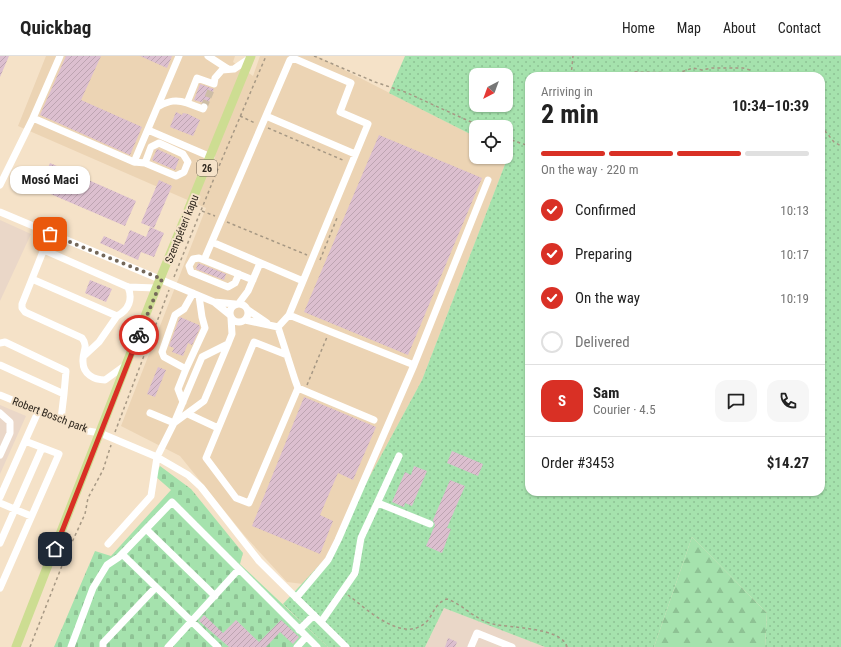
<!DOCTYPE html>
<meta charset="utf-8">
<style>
body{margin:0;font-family:"Roboto Condensed",sans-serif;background:#f6f6f6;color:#222;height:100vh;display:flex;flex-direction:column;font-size:15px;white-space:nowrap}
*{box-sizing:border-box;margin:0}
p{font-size:13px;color:#767676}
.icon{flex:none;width:22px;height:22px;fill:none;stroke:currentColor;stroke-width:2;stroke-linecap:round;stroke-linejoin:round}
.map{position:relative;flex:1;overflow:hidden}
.sheet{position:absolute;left:525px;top:16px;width:300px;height:424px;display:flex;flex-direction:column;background:#fff;border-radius:12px;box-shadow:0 1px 3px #0004}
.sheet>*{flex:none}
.needle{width:26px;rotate:221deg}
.controls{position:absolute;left:469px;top:12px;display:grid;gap:8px}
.controls a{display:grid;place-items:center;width:44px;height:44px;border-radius:8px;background:#fff;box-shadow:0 1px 3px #0004;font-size:20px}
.pin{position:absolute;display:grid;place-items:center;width:34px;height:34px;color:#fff;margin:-17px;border-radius:8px;box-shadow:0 2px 6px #0006}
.courier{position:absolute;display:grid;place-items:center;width:40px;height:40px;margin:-20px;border:3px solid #d93025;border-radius:50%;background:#fff;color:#222;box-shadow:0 1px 5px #0007}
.bubble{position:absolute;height:28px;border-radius:12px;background:#fff;box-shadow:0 1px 3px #0004;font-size:13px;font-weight:700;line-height:28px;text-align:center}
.headline em{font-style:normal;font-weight:700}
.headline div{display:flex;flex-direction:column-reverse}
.headline{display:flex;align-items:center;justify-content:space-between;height:68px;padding:0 16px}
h1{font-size:26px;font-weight:700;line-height:30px}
.bar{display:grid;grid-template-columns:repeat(4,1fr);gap:6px 4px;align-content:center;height:48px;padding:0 16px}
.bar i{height:5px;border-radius:3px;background:#e0e0e0}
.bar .on{background:#d93025}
.bar p{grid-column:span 4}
.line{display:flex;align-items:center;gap:10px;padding:0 16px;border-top:1px solid #e0e0e0}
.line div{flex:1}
.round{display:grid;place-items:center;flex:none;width:42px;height:42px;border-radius:12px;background:#f6f6f6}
ol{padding:0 16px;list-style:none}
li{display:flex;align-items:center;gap:12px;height:44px}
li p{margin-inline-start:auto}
li .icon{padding:4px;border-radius:50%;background:#d93025;color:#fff;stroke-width:4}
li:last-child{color:#767676}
li i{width:22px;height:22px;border:2px solid #e0e0e0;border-radius:50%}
header{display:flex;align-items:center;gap:24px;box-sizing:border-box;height:56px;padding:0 20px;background:#fff;border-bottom:1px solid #e0e0e0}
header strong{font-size:19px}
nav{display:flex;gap:22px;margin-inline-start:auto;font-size:14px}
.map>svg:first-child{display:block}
.built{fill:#ecd4b4}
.industrial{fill:#ead7c8}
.grass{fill:url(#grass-dots);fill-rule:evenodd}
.forest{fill:url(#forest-firs)}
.cemetery{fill:url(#cemetery-stones)}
.building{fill:url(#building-hatch)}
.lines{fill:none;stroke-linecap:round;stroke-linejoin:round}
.minor-tunnel{stroke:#cdbda6;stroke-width:7;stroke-dasharray:7 3.5;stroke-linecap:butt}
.path{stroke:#a69884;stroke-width:1.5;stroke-dasharray:3 3;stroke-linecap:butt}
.minor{stroke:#fff;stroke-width:7}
.major{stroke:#cddd92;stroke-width:9}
.done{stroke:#74685a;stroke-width:4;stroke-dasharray:0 7.2}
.route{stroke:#d93025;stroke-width:5}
.labels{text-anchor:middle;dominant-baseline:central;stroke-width:4;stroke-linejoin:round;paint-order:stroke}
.shield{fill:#f5e2c8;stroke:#6a5f51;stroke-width:1}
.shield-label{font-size:10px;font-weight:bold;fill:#2e271e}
.street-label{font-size:11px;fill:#2e271e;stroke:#f5e2c8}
</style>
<header>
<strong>Quickbag</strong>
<nav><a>Home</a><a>Map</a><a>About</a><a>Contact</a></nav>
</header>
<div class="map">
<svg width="841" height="591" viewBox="0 0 841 591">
<defs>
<pattern id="grass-dots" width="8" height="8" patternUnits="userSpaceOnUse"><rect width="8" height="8" fill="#a5e2ad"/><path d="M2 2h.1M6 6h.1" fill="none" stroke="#8ec294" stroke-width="1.8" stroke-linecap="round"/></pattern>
<pattern id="forest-firs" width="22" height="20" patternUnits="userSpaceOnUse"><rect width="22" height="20" fill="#a5e2ad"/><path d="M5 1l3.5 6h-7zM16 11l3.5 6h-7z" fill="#8ec294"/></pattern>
<pattern id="cemetery-stones" width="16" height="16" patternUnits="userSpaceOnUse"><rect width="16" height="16" fill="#a5e2ad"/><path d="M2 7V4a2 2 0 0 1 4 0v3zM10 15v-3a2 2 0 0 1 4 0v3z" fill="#8ec294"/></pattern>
<pattern id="building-hatch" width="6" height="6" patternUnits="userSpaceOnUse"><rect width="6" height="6" fill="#dcbfcf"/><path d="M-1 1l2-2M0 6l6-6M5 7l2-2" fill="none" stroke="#bda4b1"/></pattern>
</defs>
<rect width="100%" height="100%" fill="#f5e2c8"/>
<path class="built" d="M46 0H235L233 6 253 20 260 0H317L476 81V101H506V96L509 98 422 324 325 503 303 528 287 526 244 479 180 400 121 370 206 152 18 70Z"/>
<path class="industrial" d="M0 164 31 178 0 245Z
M0 349 26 360 0 418Z
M444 552 545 591H425Z"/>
<path class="grass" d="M405 0H841V591H765L767 557 692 481 654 591H545L444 552 425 591H328L283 548 325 503 422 324 509 98 506 96V71H476V81L389 37ZM476 19H506V49H476ZM529 20H821V436H529Z"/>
<path class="forest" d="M692 481 767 557 765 591H654Z"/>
<path class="cemetery" d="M160 410 191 433 243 497 240 508 328 591H54L95 495 111 500 171 434 155 420Z"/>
<path class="building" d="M0 0H9L0 21Z
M66 0H101L81 44 142 71 130 99 40 59Z
M140 0H172L167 12Z
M200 28 214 33 208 48 194 44Z
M176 56 182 59 183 57 188 58 200 64 193 80 170 71Z
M379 79 482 122 408 299 304 256Z
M157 93 179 103 175 114 152 104Z
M50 107 136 145 125 170 39 133Z
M159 124 172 130 154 172 141 167Z
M150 171 164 177 154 201 141 196 138 204 100 187 104 180 124 189 130 174 146 181Z
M198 207 226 218 224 224 196 213Z
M90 224 112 233 106 246 85 237Z
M180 261 199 269 200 272 192 289 188 287 183 300 172 296 174 292 169 290Z
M158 311 166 314 155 341 147 338Z
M304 341 376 371 353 424 338 417 320 459 333 465 320 498 252 470Z
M452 395 483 408 478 420 447 407Z
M414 410 427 415 412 450 405 447 404 451 392 446 405 416 411 419Z
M450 424 465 430 447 472 451 473 442 497 426 490 435 469 433 464Z
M204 559 223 577 236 564 259 586 281 564 299 581 293 588 280 576 266 591H229L199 565Z
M448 582 457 586 455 591H445Z"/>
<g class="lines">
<path class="minor-tunnel" d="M204 51 211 34"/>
<path class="path" d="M314 0 375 26 405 36 482 71
M571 20 573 0
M630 20 635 16 678 17 693 12 702 14 712 12H743L750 14 755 20
M240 60 255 67
M821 70 834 86 841 90
M268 72 345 105
M506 82 529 90
M202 155 215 160
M227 166 307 199
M320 204 337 162
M174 221 217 115 266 0
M307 329 327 281
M115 376 169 234
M348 539C368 554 406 591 429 563 434 555 437 546 447 543 464 549 475 564 493 568 509 572 562 571 567 591
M30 591 67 497 85 458 88 442 103 414 111 389"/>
<path class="minor" d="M208 0 228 13
M187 47 203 53 204 51
M159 50C169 45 176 43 187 47L197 22 214 28 215 22 222 14 234 13 250 2
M266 60 355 98
M33 62 134 106 145 107 176 120 184 116 188 106 183 98 159 87 151 91 145 107
M148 74 211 101
M134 106 179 0
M0 129 33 62 60 0
M0 156 214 246 230 259
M50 178 22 248V252L25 256 82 282C89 291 82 296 83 306 83 318 94 324 105 324L127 308
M212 186 303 225
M44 194 128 231 156 232
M204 204 199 202 193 203 189 210 191 216 228 231 235 227 239 218
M32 223 117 260C129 254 133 243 128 231
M253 224 204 204 290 4 293 2 351 27 340 56 368 68 289 259 278 271 295 324 298 332 249 447 236 442 206 402 254 286 287 299
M214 246 235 248
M239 247 248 235 260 207
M230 257a9 9 0 1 1 18 0a9 9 0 1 1-18 0Z
M248 254 267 267
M289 259 414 309
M245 264 278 271
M0 287 5 286 66 315 64 338
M85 299 99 286 117 260
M0 309 64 338 61 363
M186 313 205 272 202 261 199 240
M298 332 374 364
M0 339 88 375 100 377 157 401 174 367 204 345 228 288 232 278 231 262
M183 346 178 333 186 313 164 301 162 296 175 259 184 253 193 237
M0 357 10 366V377L0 399
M150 357 174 367 202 301 228 288
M188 358 218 372
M0 441 38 356
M0 447 31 460
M378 447 430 468
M146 473 215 540
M0 487 42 392
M108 488 151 440 157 401 188 419 201 431 259 505 346 591
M122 498 218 591
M0 532 59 398 25 385
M296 542 328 504 338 484 414 309 488 124
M321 566 355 517 361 482 399 400
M299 574 314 559
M71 591 93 532 107 509 119 501 172 446 317 591
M103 591V587L156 531
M168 591 239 513
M297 591 306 581
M471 591 477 577 512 591"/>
<path class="major" d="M16 591 151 245 251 0"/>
</g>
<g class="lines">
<path class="done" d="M50 178 162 223 139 279"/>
<path class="route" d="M55 493 139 279"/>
</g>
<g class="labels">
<rect class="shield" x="197" y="104" width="20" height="16" rx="3"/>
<g class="shield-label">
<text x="207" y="112">26</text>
</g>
<g class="street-label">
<text transform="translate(182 173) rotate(-68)">Szentpéteri kapu</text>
<text transform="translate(50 359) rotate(21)">Robert Bosch park</text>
</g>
</g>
</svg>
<div class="controls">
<a><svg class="needle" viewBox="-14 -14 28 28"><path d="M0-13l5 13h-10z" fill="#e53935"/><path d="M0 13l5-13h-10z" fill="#767676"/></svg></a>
<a><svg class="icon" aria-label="locate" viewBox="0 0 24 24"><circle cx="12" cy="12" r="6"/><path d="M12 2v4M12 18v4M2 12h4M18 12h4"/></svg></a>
</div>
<div class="pin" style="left:50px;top:178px;background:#ea580c"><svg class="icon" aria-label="bag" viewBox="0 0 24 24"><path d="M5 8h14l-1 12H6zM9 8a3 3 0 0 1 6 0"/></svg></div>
<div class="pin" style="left:55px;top:493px;background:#1f2937"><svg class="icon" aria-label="home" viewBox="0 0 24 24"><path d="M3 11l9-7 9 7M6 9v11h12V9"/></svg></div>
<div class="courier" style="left:139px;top:279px"><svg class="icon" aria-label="bike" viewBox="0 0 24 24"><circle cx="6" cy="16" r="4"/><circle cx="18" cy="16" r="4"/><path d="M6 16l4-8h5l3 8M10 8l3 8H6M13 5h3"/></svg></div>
<div class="bubble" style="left:10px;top:110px;width:80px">Mosó Maci</div>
<section class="sheet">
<div class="headline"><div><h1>2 min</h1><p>Arriving in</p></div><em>10:34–10:39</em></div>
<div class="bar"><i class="on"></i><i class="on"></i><i class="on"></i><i></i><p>On the way · 220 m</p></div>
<ol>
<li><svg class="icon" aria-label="check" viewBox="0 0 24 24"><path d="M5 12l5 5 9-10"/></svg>Confirmed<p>10:13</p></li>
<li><svg class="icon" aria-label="check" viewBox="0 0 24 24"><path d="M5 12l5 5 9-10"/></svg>Preparing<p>10:17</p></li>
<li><svg class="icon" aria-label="check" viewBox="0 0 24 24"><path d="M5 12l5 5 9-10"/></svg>On the way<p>10:19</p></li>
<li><i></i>Delivered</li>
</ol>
<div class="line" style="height:72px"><b class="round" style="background:#d93025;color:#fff">S</b><div><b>Sam</b><p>Courier · 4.5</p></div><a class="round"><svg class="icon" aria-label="chat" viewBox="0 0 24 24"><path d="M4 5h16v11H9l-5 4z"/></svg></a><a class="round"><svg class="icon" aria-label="phone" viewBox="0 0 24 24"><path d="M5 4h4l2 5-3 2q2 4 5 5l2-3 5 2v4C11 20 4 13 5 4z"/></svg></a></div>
<div class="line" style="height:52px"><div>Order #3453</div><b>$14.27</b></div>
</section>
</div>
